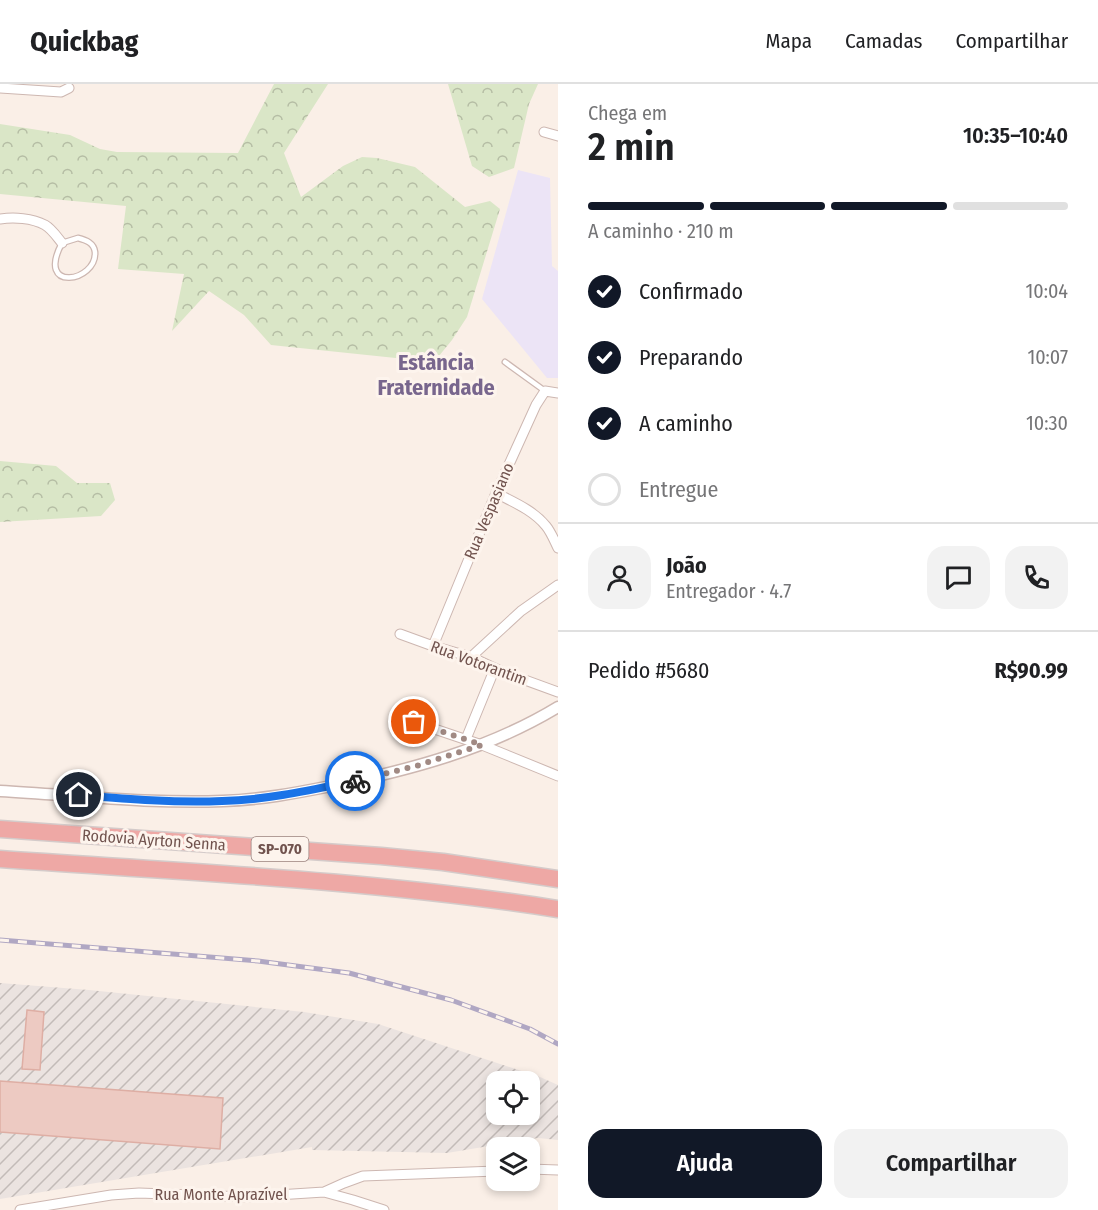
<!DOCTYPE html>
<html lang="pt">
<meta charset="utf-8">
<style>
body{margin:0;font-family:"Fira Sans Condensed",sans-serif;background:#f2f2f2;color:#202124;height:100vh;display:flex;flex-direction:column;font-size:22px;white-space:nowrap}
*{box-sizing:border-box;margin:0}
p{font-size:20px;color:#757577}
.icon{flex:none;width:33px;height:33px;fill:none;stroke:currentColor;stroke-width:2;stroke-linecap:round;stroke-linejoin:round}
.map{position:relative;flex:1;overflow:hidden}
.details{display:flex;flex-direction:column;background:#fff;width:540px}
.details>*{flex:none}
.buttons{position:absolute;left:486px;top:987px;display:grid;gap:12px}
.buttons a{display:grid;place-items:center;width:54px;height:54px;border-radius:12px;background:#fff;box-shadow:0 3px 9px #0003;font-size:30px}
.pin{position:absolute;display:grid;place-items:center;width:51px;height:51px;color:#fff;margin:-26px;border:3px solid #fff;border-radius:50%;box-shadow:0 2px 6px #0007}
.courier{position:absolute;display:grid;place-items:center;width:60px;height:60px;margin:-30px;border:4px solid #1a73e8;border-radius:50%;background:#fff;color:#222;box-shadow:0 2px 8px #0007}
.head em{font-style:normal;font-weight:600}
.head div{display:flex;flex-direction:column-reverse}
.head{display:flex;align-items:center;justify-content:space-between;height:102px;padding:0 30px}
h1{font-size:39px;font-weight:600;line-height:45px}
.bar{display:grid;grid-template-columns:repeat(4,1fr);gap:9px 6px;align-content:center;height:72px;padding:0 30px}
.bar i{height:8px;border-radius:4px;background:#e0e0e0}
.bar .on{background:#111827}
.bar p{grid-column:span 4}
.line{display:flex;align-items:center;gap:15px;padding:0 30px;border-top:2px solid #e0e0e0}
.line div{flex:1}
.round{display:grid;place-items:center;flex:none;width:63px;height:63px;border-radius:18px;background:#f2f2f2}
ol{padding:0 30px;list-style:none}
li{display:flex;align-items:center;gap:18px;height:66px}
li p{margin-inline-start:auto}
li .icon{padding:6px;border-radius:50%;background:#111827;color:#fff;stroke-width:4}
li:last-child{color:#757577}
li i{width:33px;height:33px;border:3px solid #e0e0e0;border-radius:50%}
.action{display:flex;gap:12px;margin-top:auto;padding:12px 30px}
.action a{flex:1;height:69px;border-radius:18px;background:#111827;color:#fff;font-size:24px;font-weight:600;line-height:69px;text-align:center}
.action a+a{background:#f2f2f2;color:#202124}
header{display:flex;align-items:center;gap:36px;box-sizing:border-box;height:84px;padding:0 30px;background:#fff;border-bottom:2px solid #e0e0e0}
header strong{font-size:28px}
nav{display:flex;gap:33px;margin-inline-start:auto;font-size:21px}
main{display:flex;flex:1;min-height:0}
.map>svg:first-child{display:block}
.industrial{fill:url(#industrial-furrows);fill-rule:evenodd}
.education{fill:#ece4f6}
.forest{fill:url(#forest-crowns)}
.building{fill:#edcac2;stroke:#deaea4;stroke-width:1.5}
.lines{fill:none;stroke-linecap:round;stroke-linejoin:round}
.service-casing{stroke:#cdb7b1;stroke-width:7}
.minor-casing{stroke:#cdb7b1;stroke-width:11}
.tertiary-casing{stroke:#cdb7b1;stroke-width:13}
.motorway-casing{stroke:#d4cbca;stroke-width:19}
.service{stroke:#fff;stroke-width:4.5}
.minor{stroke:#fff;stroke-width:9}
.tertiary{stroke:#fff;stroke-width:10}
.motorway{stroke:#eea8a5;stroke-width:16}
.rail-casing{stroke:#b0a7c3;stroke-width:5}
.rail{stroke:#fdf4ed;stroke-width:3;stroke-dasharray:9;stroke-linecap:butt}
.done{stroke:#a18a84;stroke-width:6;stroke-dasharray:0 10.8}
.route{stroke:#1a73e8;stroke-width:8}
.labels{text-anchor:middle;dominant-baseline:central;stroke-width:6;stroke-linejoin:round;paint-order:stroke}
.shield{fill:#fdf4ed;stroke:#9b837e;stroke-width:1.5}
.shield-label{font-size:15px;font-weight:bold;fill:#71534e}
.street-label{font-size:16px;fill:#71534e;stroke:#fdf4ed}
.district-label{font-size:22px;font-weight:bold;fill:#78668d;stroke:#fdf4ed}
</style>
<header>
<strong>Quickbag</strong>
<nav><a>Mapa</a><a>Camadas</a><a>Compartilhar</a></nav>
</header>
<main>
<div class="map">
<svg width="558" height="1126" viewBox="0 0 558 1126">
<defs>
<pattern id="industrial-furrows" width="10" height="10" patternUnits="userSpaceOnUse" patternTransform="scale(1.5)"><rect width="10" height="10" fill="#ebe3e0"/><path d="M-1 1l2-2M0 10L10 0M9 11l2-2" fill="none" stroke="#c3bbb8"/></pattern>
<pattern id="forest-crowns" width="20" height="18" patternUnits="userSpaceOnUse" patternTransform="scale(1.5)"><rect width="20" height="18" fill="#dae6c7"/><path d="M2 6a3 3 0 1 1 6 0M12 15a3 3 0 1 1 6 0" fill="none" stroke="#b5bda4"/></pattern>
</defs>
<rect width="100%" height="100%" fill="#faefe7"/>
<path class="industrial" d="M0 899 89 906 304 928 378 940 540 993 558 1001V1056L538 1054 447 1069 312 1066V1063L0 1115ZM496 998H530V1030H496Z"/>
<path class="education" d="M518 86 550 94 552 182 558 187V294H547L482 215Z"/>
<path class="forest" d="M274 0H328L284 69 301 113 343 82 362 73 377 74 415 83 465 123 490 117 500 125 467 233 452 256 434 278 271 261 244 231 209 207 172 247 184 190 118 185 126 122 0 110V40L70 51 100 65 117 68 238 69Z
M448 0H538L529 20 514 84 489 93 472 82Z
M0 377 56 382 77 399H110L115 416 101 432 0 438Z"/>
<path class="building" d="M27 926 44 928 40 986 22 985Z
M0 997 223 1014 220 1065 0 1048Z"/>
<g class="lines">
<g class="service-casing">
<path id="service" d="M78 154C86 156 94 159 95 168 97 198 35 209 62 159Z
M505 278 545 307"/>
</g>
<g class="minor-casing">
<path id="minor" d="M0 4 61 8 69 4
M544 48 558 52
M0 135C14 133 32 134 45 141 52 145 57 153 62 159
M496 409C513 418 533 426 546 442 551 448 554 456 558 464
M400 550 433 562 471 573 503 588 558 608
M433 562 496 409 536 321 545 307 558 309
M471 573 521 527 558 501
M396 632 482 661 558 692
M466 655 495 584
M530 1085 558 1086
M324 1108 344 1099 363 1092 496 1087
M20 1126 111 1111 139 1109 246 1113 324 1108 353 1116 384 1126"/>
</g>
<g class="tertiary-casing">
<path id="tertiary" d="M0 707C74 711 149 720 223 717 259 716 296 709 331 702 410 686 489 665 558 623"/>
</g>
<g class="motorway-casing">
<path id="motorway" d="M0 745 381 772 443 778 558 795
M0 775C186 788 373 796 558 825"/>
</g>
<use href="#service" class="service"/>
<use href="#minor" class="minor"/>
<use href="#tertiary" class="tertiary"/>
<use href="#motorway" class="motorway"/>
<g class="rail-casing">
<path id="rail" d="M0 856 258 877 349 889 451 916 530 945 558 960"/>
</g>
<use href="#rail" class="rail"/>
</g>
<g class="lines">
<path class="done" d="M355 697 416 682 482 661 414 638"/>
<path class="route" d="M79 711C127 715 174 719 222 717 267 716 311 706 355 697"/>
</g>
<g class="labels">
<rect class="shield" x="251.5" y="753" width="57" height="24" rx="4.5"/>
<g class="shield-label">
<text x="280" y="765">SP-070</text>
</g>
<g class="street-label">
<text transform="translate(489 427) rotate(-67)">Rua Vespasiano</text>
<text transform="translate(479 579) rotate(20)">Rua Votorantim</text>
<text transform="translate(154 756) rotate(4)">Rodovia Ayrton Senna</text>
<text x="221" y="1110">Rua Monte Aprazível</text>
</g>
<g class="district-label">
<text x="436" y="278">Estância<tspan x="436" dy="25">Fraternidade</tspan></text>
</g>
</g>
</svg>
<div class="buttons">
<a><svg class="icon" aria-label="locate" viewBox="0 0 24 24"><circle cx="12" cy="12" r="6"/><path d="M12 2v4M12 18v4M2 12h4M18 12h4"/></svg></a>
<a><svg class="icon" aria-label="layers" viewBox="0 0 24 24"><path d="M12 4l9 5-9 5-9-5zM3 14l9 5 9-5"/></svg></a>
</div>
<div class="pin" style="left:414px;top:638px;background:#ea580c"><svg class="icon" aria-label="bag" viewBox="0 0 24 24"><path d="M5 8h14l-1 12H6zM9 8a3 3 0 0 1 6 0"/></svg></div>
<div class="pin" style="left:79px;top:711px;background:#1f2937"><svg class="icon" aria-label="home" viewBox="0 0 24 24"><path d="M3 11l9-7 9 7M6 9v11h12V9"/></svg></div>
<div class="courier" style="left:355px;top:697px"><svg class="icon" aria-label="bike" viewBox="0 0 24 24"><circle cx="6" cy="16" r="4"/><circle cx="18" cy="16" r="4"/><path d="M6 16l4-8h5l3 8M10 8l3 8H6M13 5h3"/></svg></div>
</div>
<section class="details">
<div class="head"><div><h1>2 min</h1><p>Chega em</p></div><em>10:35–10:40</em></div>
<div class="bar"><i class="on"></i><i class="on"></i><i class="on"></i><i></i><p>A caminho · 210 m</p></div>
<ol>
<li><svg class="icon" aria-label="check" viewBox="0 0 24 24"><path d="M5 12l5 5 9-10"/></svg>Confirmado<p>10:04</p></li>
<li><svg class="icon" aria-label="check" viewBox="0 0 24 24"><path d="M5 12l5 5 9-10"/></svg>Preparando<p>10:07</p></li>
<li><svg class="icon" aria-label="check" viewBox="0 0 24 24"><path d="M5 12l5 5 9-10"/></svg>A caminho<p>10:30</p></li>
<li><i></i>Entregue</li>
</ol>
<div class="line" style="height:108px"><a class="round"><svg class="icon" aria-label="person" viewBox="0 0 24 24"><circle cx="12" cy="8" r="4"/><path d="M4 21q1-7 8-7t8 7"/></svg></a><div><b>João</b><p>Entregador · 4.7</p></div><a class="round"><svg class="icon" aria-label="chat" viewBox="0 0 24 24"><path d="M4 5h16v11H9l-5 4z"/></svg></a><a class="round"><svg class="icon" aria-label="phone" viewBox="0 0 24 24"><path d="M5 4h4l2 5-3 2q2 4 5 5l2-3 5 2v4C11 20 4 13 5 4z"/></svg></a></div>
<div class="line" style="height:78px"><div>Pedido #5680</div><b>R$90.99</b></div>
<div class="action"><a>Ajuda</a><a>Compartilhar</a></div>
</section>
</main>
